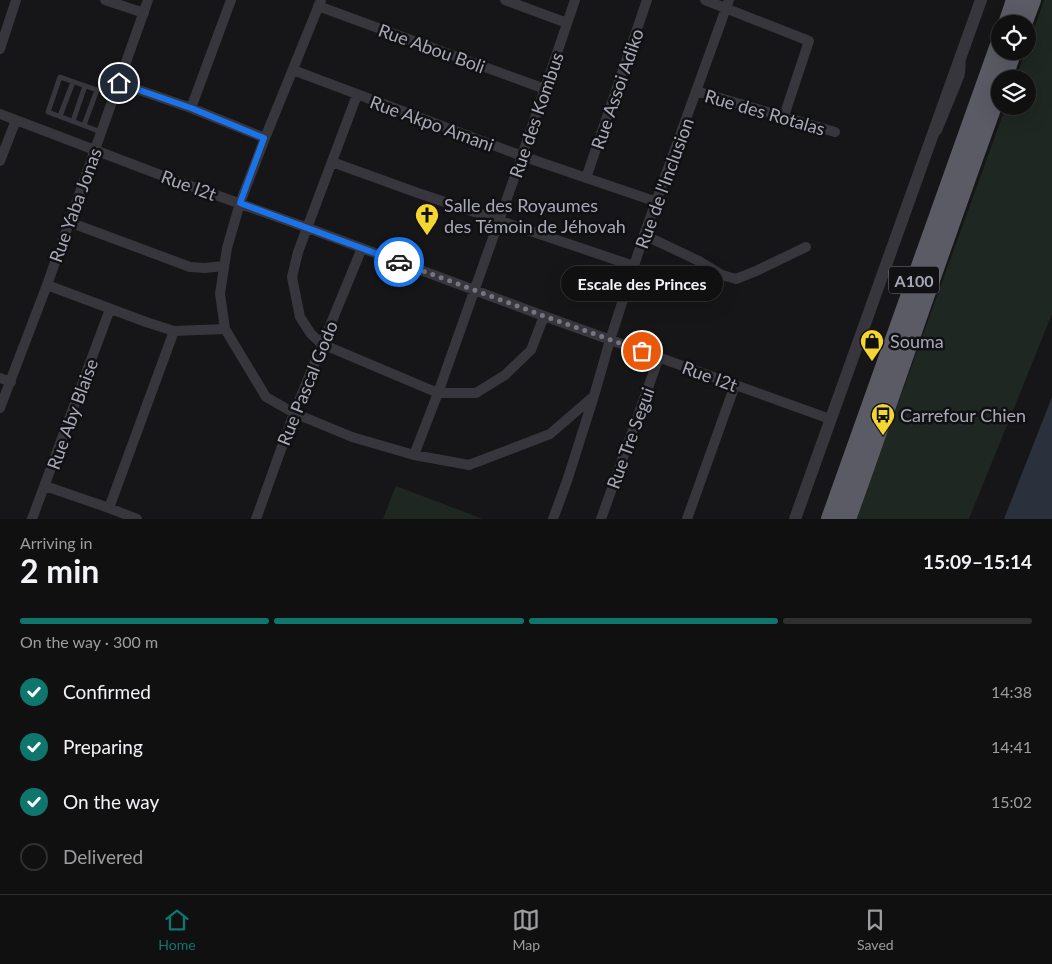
<!DOCTYPE html>
<meta charset="utf-8">
<style>
body{margin:0;font-family:Lato,sans-serif;background:#1e1e1f;color:#f1f3f6;height:100vh;display:flex;flex-direction:column;font-size:19px;white-space:nowrap}
*{box-sizing:border-box;margin:0}
p{font-size:16px;color:#9c9d9f}
.icon{flex:none;width:28px;height:28px;fill:none;stroke:currentColor;stroke-width:2;stroke-linecap:round;stroke-linejoin:round}
.map{position:relative;height:519px;overflow:hidden}
.sheet{display:flex;flex-direction:column;background:#101011;flex:1}
.sheet>*{flex:none}
.buttons{position:absolute;left:991px;top:15px;display:grid;gap:10px}
.buttons a{display:grid;place-items:center;width:45px;height:45px;border-radius:50%;background:#101011;box-shadow:0 5px 20px #0002,0 0 0 1px #303031;font-size:25px}
.pin{position:absolute;display:grid;place-items:center;width:42px;height:42px;color:#fff;margin:-21px;border:2px solid #fff;border-radius:50%;box-shadow:0 1px 5px #0007}
.courier{position:absolute;display:grid;place-items:center;width:50px;height:50px;margin:-25px;border:4px solid #1a73e8;border-radius:50%;background:#fff;color:#222;box-shadow:0 1px 6px #0007}
.bubble{position:absolute;height:35px;border-radius:18px;background:#101011;box-shadow:0 5px 20px #0002,0 0 0 1px #303031;font-size:16px;font-weight:700;line-height:35px;text-align:center}
.overview em{font-style:normal;font-weight:700}
.overview div{display:flex;flex-direction:column-reverse}
.overview{display:flex;align-items:center;justify-content:space-between;height:85px;padding:0 20px}
h1{font-size:32px;font-weight:700;line-height:38px}
.bar{display:grid;grid-template-columns:repeat(4,1fr);gap:8px 5px;align-content:center;height:60px;padding:0 20px}
.bar i{height:6px;border-radius:4px;background:#303031}
.bar .on{background:#0f766e}
.bar p{grid-column:span 4}
ol{padding:0 20px;list-style:none}
li{display:flex;align-items:center;gap:15px;height:55px}
li p{margin-inline-start:auto}
li .icon{padding:5px;border-radius:50%;background:#0f766e;color:#fff;stroke-width:4}
li:last-child{color:#9c9d9f}
li i{width:28px;height:28px;border:2px solid #303031;border-radius:50%}
.menu{display:flex;justify-content:space-around;align-items:center;height:70px;border-top:1px solid #303031;background:#101011;font-size:14px;color:#9c9d9f}
.menu a{display:grid;justify-items:center;gap:2px}
.menu .on{color:#0f766e}
.map>svg:first-child{display:block}
.green{fill:#1f2722}
.water{fill:#2b313c}
.lines{fill:none;stroke-linecap:round;stroke-linejoin:round}
.service{stroke:#36363c;stroke-width:5}
.minor{stroke:#36363c;stroke-width:10}
.tertiary{stroke:#36363c;stroke-width:12}
.trunk{stroke:#5a5b64;stroke-width:18}
.done{stroke:#747580;stroke-width:5;stroke-dasharray:0 9}
.route{stroke:#1a73e8;stroke-width:6}
.labels{text-anchor:middle;dominant-baseline:central;stroke-width:5;stroke-linejoin:round;paint-order:stroke}
.shield{fill:#111012;stroke:#7a7b86;stroke-width:1}
.shield-label{font-size:16px;font-weight:bold;fill:#a7a9b8}
.street-label{font-size:18px;fill:#a7a9b8;stroke:#111012}
.poi-label{font-size:18px;fill:#a7a9b8;stroke:#111012;text-anchor:start}
</style>
<div class="map">
<svg width="1052" height="519" viewBox="0 0 1052 519">
<rect width="100%" height="100%" fill="#161517"/>
<path class="green" d="M1044 0H1052V314L969 519H856L1006 106H1028V79H1016L1025 51H1028V46Z
M396 485V486L483 519H383Z"/>
<path class="water" d="M1052 397V519H1004Z"/>
<g class="lines">
<path class="service" d="M60 116 73 82
M73 121 85 86
M84 125 97 90 60 77 48 112 101 132
M939 132 962 76 963 68V63"/>
<path class="minor" d="M105 0 144 13
M321 0 265 138 240 203 227 248 220 294 225 329 266 397 294 413 352 437 414 455 469 465 550 434 594 396
M505 0 567 23
M705 0 809 41 784 116
M318 6 545 89
M0 49 16 0
M293 70 522 156 657 202
M119 83 191 108 265 138
M696 91 835 132
M357 95 298 252 292 277 300 317 311 334 322 344 438 393H476L505 375 531 350 544 316
M191 108 231 0
M0 114 171 179 308 228 544 316 830 419
M0 161 16 120
M332 162 418 193 634 266
M586 178 647 0
M69 222 190 267 205 268 224 266
M644 235 699 261 722 275 736 279 756 271 806 247
M47 285 146 322 174 331 225 329
M0 378 11 382
M0 408 47 285 148 0
M414 455 438 393 522 156 575 0
M45 486 109 508 137 519
M109 508 174 331
M32 519 110 309
M256 519 294 413 362 248
M553 519 567 481 594 396 610 340 644 235 729 0
M601 519 659 357
M687 519 735 385"/>
<path class="tertiary" d="M795 519 981 0"/>
<path class="trunk" d="M1007 24 1015 0
M1023 24 1032 0
M1003 79 1013 51
M830 519 1000 42
M847 519C899 375 947 230 1000 87"/>
</g>
<g class="lines">
<path class="done" d="M399 262 544 316 642 351"/>
<path class="route" d="M119 83 191 108 264 138 240 203 399 262"/>
</g>
<defs>
<g id="church-pin" transform="scale(1.25)"><path d="M0 17L-7.5 6A9.5 9.5 0 1 1 7.5 6Z" fill="#f5d630" stroke="#111012"/><path d="M-1.2-6h2.4v3.5h3.3v2.4h-3.3V6h-2.4V-.1h-3.3v-2.4h3.3Z" fill="#111"/></g>
<g id="shop-pin" transform="scale(1.25)"><path d="M0 17L-7.5 6A9.5 9.5 0 1 1 7.5 6Z" fill="#f5d630" stroke="#111012"/><path d="M-5-2.5h2.3a2.7 3.5 0 0 1 5.4 0H5L5.5 6h-11ZM-1.5-2.5h3a1.5 2.3 0 0 0-3 0Z" fill="#111"/></g>
<g id="bus-pin" transform="scale(1.25)"><path d="M0 17L-7.5 6A9.5 9.5 0 1 1 7.5 6Z" fill="#f5d630" stroke="#111012"/><path d="M-5-6H5V4H4V6H2V4H-2V6H-4V4H-5ZM-3.5-4V0h7V-4ZM-3.5 1.2v1.5H-2V1.2ZM2 1.2v1.5H3.5V1.2Z" fill="#111"/></g>
</defs>
<g fill-rule="evenodd">
<use href="#church-pin" x="427" y="215"/>
<use href="#shop-pin" x="872" y="341"/>
<use href="#bus-pin" x="883" y="415"/>
</g>
<g class="labels">
<rect class="shield" x="889" y="266.5" width="50" height="27" rx="4"/>
<g class="shield-label">
<text x="914" y="280">A100</text>
</g>
<g class="street-label">
<text transform="translate(432 48) rotate(20)">Rue Abou Boli</text>
<text transform="translate(617 89) rotate(-71)">Rue Assoi Adiko</text>
<text transform="translate(765 112) rotate(16)">Rue des Rotalas</text>
<text transform="translate(536 115) rotate(-71)">Rue des Kombus</text>
<text transform="translate(432 123) rotate(20)">Rue Akpo Amani</text>
<text transform="translate(664 183) rotate(-70)">Rue de l'Inclusion</text>
<text transform="translate(189 185) rotate(20)">Rue I2t</text>
<text transform="translate(75 205) rotate(-70)">Rue Yaba Jonas</text>
<text transform="translate(710 376) rotate(20)">Rue I2t</text>
<text transform="translate(307 383) rotate(-68)">Rue Pascal Godo</text>
<text transform="translate(72 414) rotate(-70)">Rue Aby Blaise</text>
<text transform="translate(630 438) rotate(-70)">Rue Tre Segui</text>
</g>
<g class="poi-label">
<text x="444" y="205">Salle des Royaumes<tspan x="444" dy="21">des Témoin de Jéhovah</tspan></text>
<text x="890" y="341">Souma</text>
<text x="900" y="415">Carrefour Chien</text>
</g>
</g>
</svg>
<div class="buttons">
<a><svg class="icon" aria-label="locate" viewBox="0 0 24 24"><circle cx="12" cy="12" r="6"/><path d="M12 2v4M12 18v4M2 12h4M18 12h4"/></svg></a>
<a><svg class="icon" aria-label="layers" viewBox="0 0 24 24"><path d="M12 4l9 5-9 5-9-5zM3 14l9 5 9-5"/></svg></a>
</div>
<div class="pin" style="left:642px;top:351px;background:#ea580c"><svg class="icon" aria-label="bag" viewBox="0 0 24 24"><path d="M5 8h14l-1 12H6zM9 8a3 3 0 0 1 6 0"/></svg></div>
<div class="pin" style="left:119px;top:83px;background:#1f2937"><svg class="icon" aria-label="home" viewBox="0 0 24 24"><path d="M3 11l9-7 9 7M6 9v11h12V9"/></svg></div>
<div class="courier" style="left:399px;top:262px"><svg class="icon" aria-label="car" viewBox="0 0 24 24"><path d="M5 17H2v-5l4-1 3-4h7l3 4 3 1v5h-3M9 17h6M6 11h13"/><circle cx="7" cy="17" r="2"/><circle cx="17" cy="17" r="2"/></svg></div>
<div class="bubble" style="left:561px;top:266px;width:162px">Escale des Princes</div>
</div>
<section class="sheet">
<div class="overview"><div><h1>2 min</h1><p>Arriving in</p></div><em>15:09–15:14</em></div>
<div class="bar"><i class="on"></i><i class="on"></i><i class="on"></i><i></i><p>On the way · 300 m</p></div>
<ol>
<li><svg class="icon" aria-label="check" viewBox="0 0 24 24"><path d="M5 12l5 5 9-10"/></svg>Confirmed<p>14:38</p></li>
<li><svg class="icon" aria-label="check" viewBox="0 0 24 24"><path d="M5 12l5 5 9-10"/></svg>Preparing<p>14:41</p></li>
<li><svg class="icon" aria-label="check" viewBox="0 0 24 24"><path d="M5 12l5 5 9-10"/></svg>On the way<p>15:02</p></li>
<li><i></i>Delivered</li>
</ol>
</section>
<nav class="menu">
<a class="on"><svg class="icon" aria-label="home" viewBox="0 0 24 24"><path d="M3 11l9-7 9 7M6 9v11h12V9"/></svg>Home</a>
<a><svg class="icon" aria-label="map" viewBox="0 0 24 24"><path d="M3 6l6-2 6 2 6-2v14l-6 2-6-2-6 2zM9 4v14M15 6v14"/></svg>Map</a>
<a><svg class="icon" aria-label="saved" viewBox="0 0 24 24"><path d="M7 4h10v16l-5-4-5 4z"/></svg>Saved</a>
</nav>
